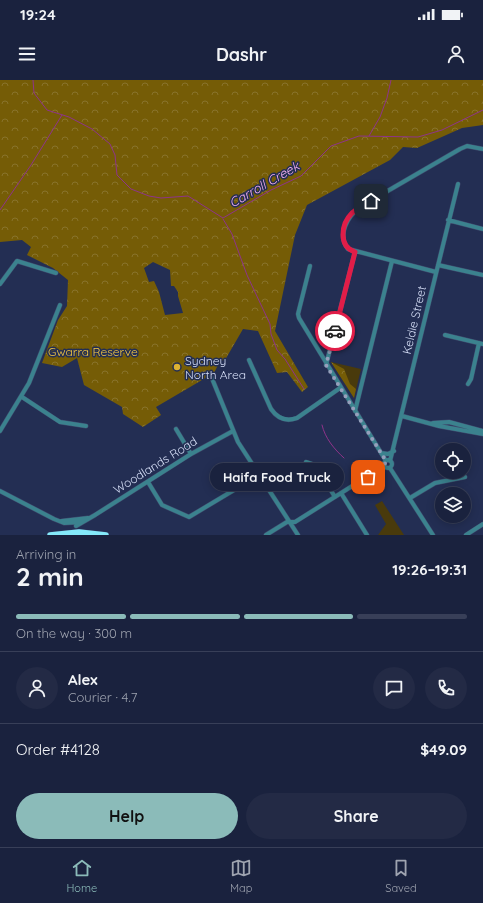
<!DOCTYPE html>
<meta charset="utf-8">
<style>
body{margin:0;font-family:Quicksand,sans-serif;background:#232a45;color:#f1f3f6;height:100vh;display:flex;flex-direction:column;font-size:15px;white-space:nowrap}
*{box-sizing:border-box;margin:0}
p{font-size:13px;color:#9fa4b0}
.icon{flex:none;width:22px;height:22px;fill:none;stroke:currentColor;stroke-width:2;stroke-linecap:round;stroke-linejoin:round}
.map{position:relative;height:455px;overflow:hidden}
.drawer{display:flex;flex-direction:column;background:#1a223e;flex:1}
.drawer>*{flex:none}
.controls{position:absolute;left:435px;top:363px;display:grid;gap:8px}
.controls a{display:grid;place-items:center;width:36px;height:36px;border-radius:50%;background:#1a223e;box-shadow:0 2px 10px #0003,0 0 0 1px #383f58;font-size:20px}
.pin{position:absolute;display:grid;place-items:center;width:34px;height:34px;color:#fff;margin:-17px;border-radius:8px;box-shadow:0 2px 6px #0006}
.courier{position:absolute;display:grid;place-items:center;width:40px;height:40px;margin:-20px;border:3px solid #e11d48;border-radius:50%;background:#fff;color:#222;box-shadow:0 1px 5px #0007}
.bubble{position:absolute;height:28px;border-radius:14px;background:#1a223e;box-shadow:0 2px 10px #0003,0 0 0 1px #383f58;font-size:13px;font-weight:700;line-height:28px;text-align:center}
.headline em{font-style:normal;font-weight:700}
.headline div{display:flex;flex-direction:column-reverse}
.headline{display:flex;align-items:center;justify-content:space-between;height:68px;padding:0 16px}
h1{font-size:26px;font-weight:700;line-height:30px}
.bar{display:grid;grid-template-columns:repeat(4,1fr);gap:6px 4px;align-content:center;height:48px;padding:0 16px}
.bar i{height:5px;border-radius:3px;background:#383f58}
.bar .selected{background:#8bbbb9}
.bar p{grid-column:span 4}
.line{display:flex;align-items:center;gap:10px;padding:0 16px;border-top:1px solid #383f58}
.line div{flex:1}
.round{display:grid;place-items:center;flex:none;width:42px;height:42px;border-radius:21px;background:#232a45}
.action{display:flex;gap:8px;margin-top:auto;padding:8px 16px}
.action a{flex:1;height:46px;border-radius:24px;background:#8bbbb9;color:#111;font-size:16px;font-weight:700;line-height:46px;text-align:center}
.action a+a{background:#232a45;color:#f1f3f6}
.status{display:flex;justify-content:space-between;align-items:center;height:28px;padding:0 20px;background:#1a223e;direction:ltr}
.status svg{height:11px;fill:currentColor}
header{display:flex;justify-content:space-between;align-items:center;height:52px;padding:0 16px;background:#1a223e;font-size:18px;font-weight:700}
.menu{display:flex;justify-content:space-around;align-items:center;height:56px;border-top:1px solid #383f58;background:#1a223e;font-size:11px;color:#9fa4b0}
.menu a{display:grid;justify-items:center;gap:2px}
.menu .selected{color:#8bbbb9}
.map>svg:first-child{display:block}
.green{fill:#493a0c}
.forest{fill:url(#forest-crowns);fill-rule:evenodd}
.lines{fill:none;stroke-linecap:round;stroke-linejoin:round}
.stream{stroke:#8e338a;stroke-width:1}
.minor-casing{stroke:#3f4a6d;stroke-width:5}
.highway-casing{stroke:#3f4a6d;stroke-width:6}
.minor{stroke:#3b828e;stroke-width:4}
.highway{stroke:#84e9fa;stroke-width:5.5}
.done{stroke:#96a0bc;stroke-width:4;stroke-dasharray:0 7.2}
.route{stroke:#e11d48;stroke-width:5}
.poi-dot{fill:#dcb233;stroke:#232e53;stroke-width:1.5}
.labels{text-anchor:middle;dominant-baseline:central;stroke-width:3;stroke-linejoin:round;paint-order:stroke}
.street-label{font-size:12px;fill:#d4ddf5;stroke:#232e53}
.park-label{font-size:12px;fill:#f7c942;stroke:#232e53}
.poi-label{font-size:12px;fill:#d4ddf5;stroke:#232e53;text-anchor:start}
.water-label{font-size:13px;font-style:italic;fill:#f6b0f0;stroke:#232e53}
</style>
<div class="status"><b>19:24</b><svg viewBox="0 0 49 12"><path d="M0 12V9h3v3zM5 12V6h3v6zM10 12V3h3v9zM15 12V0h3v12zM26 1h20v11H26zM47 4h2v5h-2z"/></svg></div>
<header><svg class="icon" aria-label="menu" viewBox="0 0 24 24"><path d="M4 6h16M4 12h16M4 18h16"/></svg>Dashr<svg class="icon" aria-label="person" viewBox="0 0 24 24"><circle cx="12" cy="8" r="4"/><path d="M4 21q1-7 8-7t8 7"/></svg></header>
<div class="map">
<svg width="483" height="455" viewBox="0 0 483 455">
<defs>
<pattern id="forest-crowns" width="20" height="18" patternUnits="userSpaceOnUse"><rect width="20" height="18" fill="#755c06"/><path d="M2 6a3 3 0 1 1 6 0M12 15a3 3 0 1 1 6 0" fill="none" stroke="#88732b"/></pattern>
</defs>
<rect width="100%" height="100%" fill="#232e53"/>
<path class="green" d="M331 282 361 289 354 318Z
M382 421 404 455H378L386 444 375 425Z"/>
<path class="forest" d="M0 0H483V45L462 48 417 68 403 67 390 80 307 125 295 155 275 251 308 307 302 312 287 292 277 293 258 251 243 249 225 280 220 281 214 293 156 327 161 335 143 347 123 334 122 327 84 305 77 278 62 287 42 283 58 240 67 226 68 200 53 188 27 175 31 167 22 160 0 162ZM153 182 170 190 171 206H174L178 212V216L183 233 165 235 159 212 154 201 149 202 144 188Z
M331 282 344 289 350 304 356 309 354 318Z"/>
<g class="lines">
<path class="stream" d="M33 0 34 13 47 30 69 37 92 49 110 64 115 75 117 95 131 109 149 116 161 118 188 116 223 138 271 110 301 96 331 66 359 56 418 57 442 50 483 30
M369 56 380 37 387 18 391 0
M0 130 31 85 62 35
M223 139 232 154 247 195 270 244 271 254 277 270 285 279 304 309
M322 345C325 358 334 369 344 378"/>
<g class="minor-casing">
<path id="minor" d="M448 140 483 149
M438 185 483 195
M310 186 298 234 299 238 386 381
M436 192 348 169C337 155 347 137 360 127L460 69 467 66 483 69
M0 204 17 181 56 193
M445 255 483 264
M249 280 271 329C278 339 286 342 297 338L340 308
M326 285 355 172
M211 296 238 362 298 455
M468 304 471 299 479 263
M22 317 60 342 86 346
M355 331 392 181
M402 336 439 346 483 354
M433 343 449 342 483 351
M176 349 191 374
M0 351 29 303 60 225
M381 373 388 374 394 371
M384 384a4 4 0 1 1 8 0a4 4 0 1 1-8 0Z
M390 381 458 104
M306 382 315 385 335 417
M390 388 433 455
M148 402 162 425 189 437 259 395
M0 411 54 439 64 443 82 442
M341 413 367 455
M410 418 435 403 465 397
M62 441 88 438
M76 446 95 435 191 374 233 351
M266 455 287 442H295L384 386
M466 455 483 444"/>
</g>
<g class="highway-casing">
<path id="highway" d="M50 455 79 452 106 455"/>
</g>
<use href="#minor" class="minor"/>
<use href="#highway" class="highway"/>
</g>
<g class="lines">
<path class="done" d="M335 251 326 285 386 381 384 386 368 397"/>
<path class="route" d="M335 251 355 172C338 166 341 144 352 133 358 128 365 124 371 121"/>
</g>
<circle class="poi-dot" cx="177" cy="287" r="4"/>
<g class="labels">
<g class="street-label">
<text transform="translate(414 240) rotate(-77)">Keldie Street</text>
<text transform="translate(155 385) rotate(-32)">Woodlands Road</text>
</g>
<g class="park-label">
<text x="93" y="271">Gwarra Reserve</text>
</g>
<g class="poi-label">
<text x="185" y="280">Sydney<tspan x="185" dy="14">North Area</tspan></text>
</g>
<g class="water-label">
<text transform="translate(264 104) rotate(-30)">Carroll Creek</text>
</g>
</g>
</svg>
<div class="controls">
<a><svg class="icon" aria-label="locate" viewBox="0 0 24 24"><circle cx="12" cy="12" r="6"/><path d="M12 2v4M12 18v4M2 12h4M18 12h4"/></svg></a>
<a><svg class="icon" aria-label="layers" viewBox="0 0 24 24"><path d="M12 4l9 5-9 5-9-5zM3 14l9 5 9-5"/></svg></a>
</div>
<div class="pin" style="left:368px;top:397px;background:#ea580c"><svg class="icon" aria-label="bag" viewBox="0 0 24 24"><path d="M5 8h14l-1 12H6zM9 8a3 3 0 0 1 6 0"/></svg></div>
<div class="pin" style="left:371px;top:121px;background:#1f2937"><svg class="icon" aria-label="home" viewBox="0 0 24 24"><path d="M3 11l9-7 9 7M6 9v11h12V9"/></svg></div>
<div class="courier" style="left:335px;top:251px"><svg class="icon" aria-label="car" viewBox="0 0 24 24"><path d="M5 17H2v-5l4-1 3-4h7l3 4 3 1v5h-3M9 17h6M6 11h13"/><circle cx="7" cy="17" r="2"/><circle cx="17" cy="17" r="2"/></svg></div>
<div class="bubble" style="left:210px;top:383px;width:134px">Haifa Food Truck</div>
</div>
<section class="drawer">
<div class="headline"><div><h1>2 min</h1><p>Arriving in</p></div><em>19:26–19:31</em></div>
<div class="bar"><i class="selected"></i><i class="selected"></i><i class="selected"></i><i></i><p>On the way · 300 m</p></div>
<div class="line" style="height:72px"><a class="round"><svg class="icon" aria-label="person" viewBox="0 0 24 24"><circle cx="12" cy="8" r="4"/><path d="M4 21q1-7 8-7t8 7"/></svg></a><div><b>Alex</b><p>Courier · 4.7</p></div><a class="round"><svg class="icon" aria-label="chat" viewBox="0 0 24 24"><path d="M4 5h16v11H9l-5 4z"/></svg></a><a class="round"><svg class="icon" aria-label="phone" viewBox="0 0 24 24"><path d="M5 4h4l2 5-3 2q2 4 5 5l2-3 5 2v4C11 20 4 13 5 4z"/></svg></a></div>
<div class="line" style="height:52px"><div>Order #4128</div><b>$49.09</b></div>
<div class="action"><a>Help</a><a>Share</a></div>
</section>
<nav class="menu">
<a class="selected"><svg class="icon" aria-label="home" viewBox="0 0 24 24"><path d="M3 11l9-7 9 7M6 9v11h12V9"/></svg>Home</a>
<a><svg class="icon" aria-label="map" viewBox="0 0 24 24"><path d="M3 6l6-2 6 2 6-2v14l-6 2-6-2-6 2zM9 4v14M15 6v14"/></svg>Map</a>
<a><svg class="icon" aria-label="saved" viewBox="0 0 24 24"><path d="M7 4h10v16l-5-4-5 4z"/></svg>Saved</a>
</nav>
